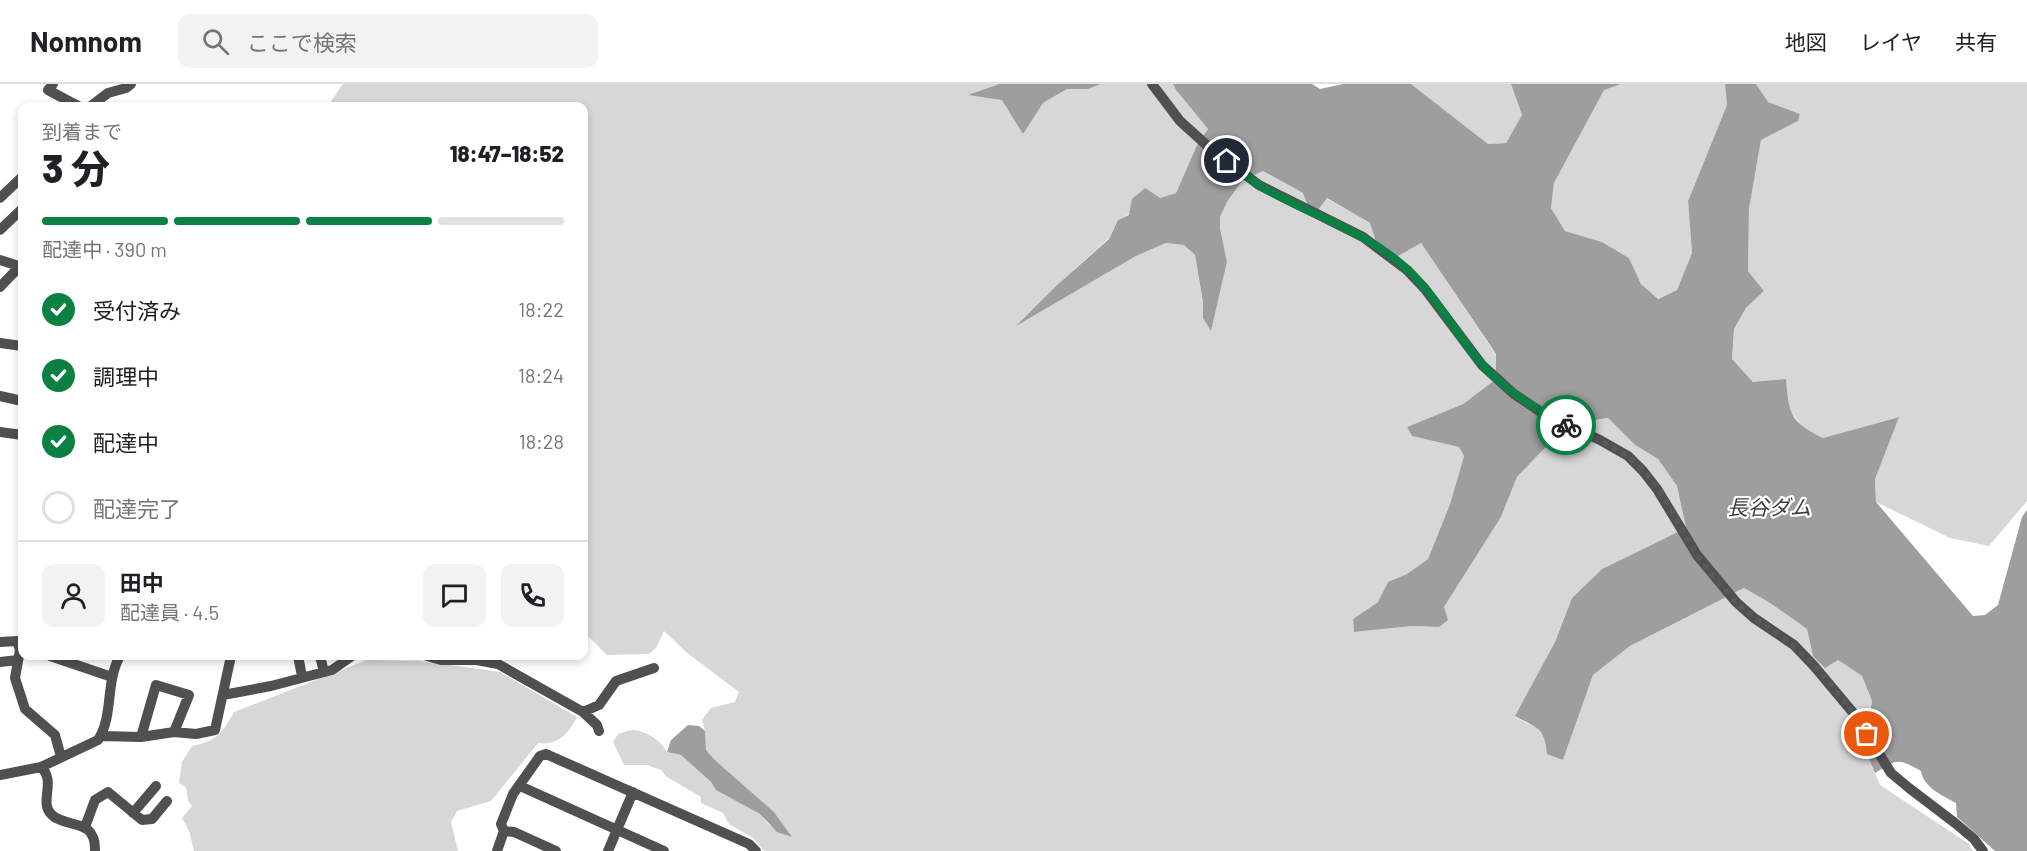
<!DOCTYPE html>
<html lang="ja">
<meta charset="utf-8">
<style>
body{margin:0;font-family:Barlow,"Noto Sans JP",sans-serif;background:#f2f2f2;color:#202124;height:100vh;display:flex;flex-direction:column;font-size:22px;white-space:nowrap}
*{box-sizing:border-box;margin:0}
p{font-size:20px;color:#757577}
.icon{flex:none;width:33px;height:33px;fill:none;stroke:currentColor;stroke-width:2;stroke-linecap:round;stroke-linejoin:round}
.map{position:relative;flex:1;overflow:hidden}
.side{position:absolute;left:18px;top:18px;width:570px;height:558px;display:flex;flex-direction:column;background:#fff;border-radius:12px;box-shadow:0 3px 9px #0003}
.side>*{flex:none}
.pin{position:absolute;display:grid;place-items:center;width:51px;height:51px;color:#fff;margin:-26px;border:3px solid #fff;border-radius:50%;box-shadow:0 2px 6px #0007}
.courier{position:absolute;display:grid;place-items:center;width:60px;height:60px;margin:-30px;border:4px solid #0b8043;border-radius:50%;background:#fff;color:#222;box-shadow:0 2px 8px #0007}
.overview em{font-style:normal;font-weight:800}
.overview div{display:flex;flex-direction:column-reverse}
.overview{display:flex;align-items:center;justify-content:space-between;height:102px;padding:0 24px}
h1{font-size:39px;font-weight:800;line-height:45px}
.bar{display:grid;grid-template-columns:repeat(4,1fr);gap:9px 6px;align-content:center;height:72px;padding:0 24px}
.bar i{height:8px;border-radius:4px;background:#e0e0e0}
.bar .on{background:#0b8043}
.bar p{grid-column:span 4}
.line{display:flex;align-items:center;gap:15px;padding:0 24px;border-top:2px solid #e0e0e0}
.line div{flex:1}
.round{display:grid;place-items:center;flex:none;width:63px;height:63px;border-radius:12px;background:#f2f2f2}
ol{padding:0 24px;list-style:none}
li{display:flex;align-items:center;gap:18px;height:66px}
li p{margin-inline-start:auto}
li .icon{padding:6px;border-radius:50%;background:#0b8043;color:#fff;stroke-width:4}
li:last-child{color:#757577}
li i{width:33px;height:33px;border:3px solid #e0e0e0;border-radius:50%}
header{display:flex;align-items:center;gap:36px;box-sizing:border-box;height:84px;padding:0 30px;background:#fff;border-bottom:2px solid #e0e0e0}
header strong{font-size:28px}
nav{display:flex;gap:33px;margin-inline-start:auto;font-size:21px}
.search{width:420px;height:54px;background:#f2f2f2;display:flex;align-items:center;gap:15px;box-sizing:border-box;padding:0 21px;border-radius:12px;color:#757577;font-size:22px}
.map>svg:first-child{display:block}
.green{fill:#d7d7d7}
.water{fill:#9e9e9e}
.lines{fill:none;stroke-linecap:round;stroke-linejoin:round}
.minor{stroke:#505050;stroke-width:10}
.done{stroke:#595959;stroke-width:6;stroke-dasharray:0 10.8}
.route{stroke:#0b8043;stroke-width:8}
.labels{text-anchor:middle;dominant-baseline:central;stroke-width:4.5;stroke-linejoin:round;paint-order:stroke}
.water-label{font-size:21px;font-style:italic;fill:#3f3f3f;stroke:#fff}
</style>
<header>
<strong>Nomnom</strong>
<div class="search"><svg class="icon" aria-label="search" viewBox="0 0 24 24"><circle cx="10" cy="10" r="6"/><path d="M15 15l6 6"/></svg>ここで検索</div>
<nav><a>地図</a><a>レイヤ</a><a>共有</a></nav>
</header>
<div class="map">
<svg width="2027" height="767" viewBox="0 0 2027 767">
<rect width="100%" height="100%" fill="#fff"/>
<path class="green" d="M345 0H999L969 11 1043 19 1067 5H1088L1101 0H1173L1176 6 1208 45 1197 61 1176 109 1160 114 1118 136 1109 154 1056 202 1019 240 1136 172 1166 159 1184 161 1195 171 1203 218V234L1211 246 1227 178 1219 145 1220 133 1227 118 1242 97 1263 87 1303 109 1326 114 1370 139 1376 158 1421 159 1496 271V295L1463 320 1407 343 1412 352 1459 363 1464 372 1450 420 1428 475 1407 490 1388 498 1378 518 1353 535 1354 548 1412 542 1439 543 1444 523 1501 433 1517 393 1562 346 1582 338 1608 334 1635 361 1658 375 1677 402 1686 444 1602 485 1572 514 1555 558 1515 633 1537 644 1563 676 1593 591 1630 562 1744 504 1770 519 1807 545 1813 572 1838 576 1862 592 1872 617 1864 663 1880 701 1969 760 1972 767H764L753 754 729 740 723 729 701 719V713L667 693 661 686 647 681H624L613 658 618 650C622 649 628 646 632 646 645 646 662 657 667 668L681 671 711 698 716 706 761 730 768 740 791 752 774 728 716 677 706 666 705 647 702 636 711 624 735 618 739 608 686 568 664 547 656 564 649 570 607 571 584 548V22H328L342 1Z
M1411 0H1511L1522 31 1506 59 1488 60Z
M1621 0H1725L1727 21 1688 117 1692 169 1677 206 1657 215 1641 200 1629 174 1602 158 1565 147 1551 124 1554 99 1604 5Z
M1756 0H2027V417L1989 462 1950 454 1876 418 1875 395 1898 333 1823 354 1804 344 1789 326 1753 298 1732 275 1734 245 1746 224 1764 207 1748 187 1749 125 1761 56 1798 37 1800 30 1767 18Z
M367 576 419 577 500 588 577 633C569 649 558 662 538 659L491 717 457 727 451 738 458 767H194L189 747 182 734 192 722 188 717 186 703 179 699 182 678 192 662C217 657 222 649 234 628Z"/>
<path class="water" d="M999 0H1101L1088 5H1067L1043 19 1023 50 1002 16 968 11Z
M1173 0H1312L1320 5 1343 0H1411L1488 60 1506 59 1522 31 1511 0H1621L1604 6 1554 99 1551 124 1565 147 1602 158 1629 174 1641 200 1658 215 1677 206 1692 169 1688 117 1727 21 1725 0H1756L1768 18 1800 30 1798 37 1761 56 1749 125 1748 187 1764 207 1746 224 1734 245 1732 275 1753 298 1786 295C1789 330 1789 337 1823 354L1899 333 1875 395 1876 418 1973 532 1985 531 1998 521 2022 433 2027 426V767H1995L1957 733 1956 719C1943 712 1923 703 1921 687 1898 674 1897 675 1875 689L1864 663 1872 617 1862 592 1838 576 1825 584 1813 572 1807 545 1770 519 1744 504 1630 562 1593 591 1563 676 1547 670C1545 643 1536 644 1515 632L1555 558 1572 514 1602 485 1686 444 1677 402 1658 375 1635 361 1608 334 1582 338 1562 346 1517 393 1501 433 1444 523 1448 536 1439 543 1412 542 1354 548 1353 535 1378 518 1388 498 1407 490 1428 475 1450 420 1464 372 1459 363 1412 352 1407 343 1463 320 1496 295V270L1421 159 1398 172 1376 158 1370 139 1327 114 1318 126 1308 122 1303 109 1263 87 1242 97 1227 118 1220 133V145L1227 178 1211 247 1203 234V218L1195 171 1184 161 1166 159 1136 172 1016 242 1056 202 1109 155 1118 136 1129 131 1132 115 1145 104 1160 114 1176 109 1197 61 1208 45 1176 6Z
M688 641 699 642 705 647 706 666 716 677 774 728 792 753 777 748 760 730 716 706 711 698 681 671 667 668 671 656Z"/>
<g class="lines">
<path class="minor" d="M53 0 48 6 78 22
M1152 0 1180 37 1211 65 1259 101 1363 153 1407 186 1425 205 1482 281 1514 310 1544 330 1600 356 1628 372 1643 387 1657 405 1697 471 1736 518 1754 534 1794 561 1814 582 1855 631 1891 689 1909 704 1955 739 1974 755 1983 767
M91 22 108 9 126 4 131 0
M0 114 22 93
M0 146 22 125
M0 176 22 183
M0 203 22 180
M0 259 22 262
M0 312 22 317
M0 348 22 351
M0 558 17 557 20 566 15 594 25 625 55 651 61 673
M50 572 112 593
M298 572 302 592
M320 572 324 588
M427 572 441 576H477L498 580 583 628 599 621 616 597 654 584
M0 578 18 576
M223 611 271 602 332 586 352 572
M583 628 597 641 599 647
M101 652 141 653 174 648 196 650 215 646 231 572
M141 653 156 601 189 611 174 648
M41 683C57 698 38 719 52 731 67 745 96 733 95 767
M0 691 41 683 98 656C114 631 105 598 120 572
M520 702 664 767
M133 729 156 702
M85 743 95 716 108 708 142 736 152 735 167 717
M504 747 514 748 556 767
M497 767 504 747 501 740 513 710 540 672 546 670 749 760 756 767
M608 767 633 708"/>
</g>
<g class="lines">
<path class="done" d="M1566 341C1586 351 1608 359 1627 372 1659 394 1675 437 1695 468 1706 485 1722 503 1736 518 1753 536 1776 546 1794 562 1822 586 1847 619 1867 650"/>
<path class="route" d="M1227 77C1238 85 1249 95 1260 102 1309 131 1365 146 1407 185 1437 213 1455 249 1481 279 1504 306 1535 325 1566 341"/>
</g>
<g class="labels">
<g class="water-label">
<text x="1769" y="422">長谷ダム</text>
</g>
</g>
</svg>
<div class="pin" style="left:1867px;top:650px;background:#ea580c"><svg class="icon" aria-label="bag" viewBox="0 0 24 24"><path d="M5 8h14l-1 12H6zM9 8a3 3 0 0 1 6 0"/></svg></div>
<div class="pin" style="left:1227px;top:77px;background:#1f2937"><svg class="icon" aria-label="home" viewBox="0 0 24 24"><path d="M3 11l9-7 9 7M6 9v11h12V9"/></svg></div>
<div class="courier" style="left:1566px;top:341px"><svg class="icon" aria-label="bike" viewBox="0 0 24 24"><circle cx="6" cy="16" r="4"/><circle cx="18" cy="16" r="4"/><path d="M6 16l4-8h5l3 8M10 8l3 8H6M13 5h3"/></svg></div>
<section class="side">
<div class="overview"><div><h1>3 分</h1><p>到着まで</p></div><em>18:47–18:52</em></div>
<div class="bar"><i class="on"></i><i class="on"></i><i class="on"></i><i></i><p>配達中 · 390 m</p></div>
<ol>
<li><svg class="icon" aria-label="check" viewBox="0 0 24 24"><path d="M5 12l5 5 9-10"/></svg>受付済み<p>18:22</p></li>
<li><svg class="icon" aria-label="check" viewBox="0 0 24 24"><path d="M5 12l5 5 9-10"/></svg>調理中<p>18:24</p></li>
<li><svg class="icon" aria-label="check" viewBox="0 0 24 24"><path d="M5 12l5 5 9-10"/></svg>配達中<p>18:28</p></li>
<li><i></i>配達完了</li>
</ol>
<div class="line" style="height:108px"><a class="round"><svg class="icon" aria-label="person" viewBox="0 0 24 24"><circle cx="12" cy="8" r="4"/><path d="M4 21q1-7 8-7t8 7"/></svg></a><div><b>田中</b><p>配達員 · 4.5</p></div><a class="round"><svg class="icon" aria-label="chat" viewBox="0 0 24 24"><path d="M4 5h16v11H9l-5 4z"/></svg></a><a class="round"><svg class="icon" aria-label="phone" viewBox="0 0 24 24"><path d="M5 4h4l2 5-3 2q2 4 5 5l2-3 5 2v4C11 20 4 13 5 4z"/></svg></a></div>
</section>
</div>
